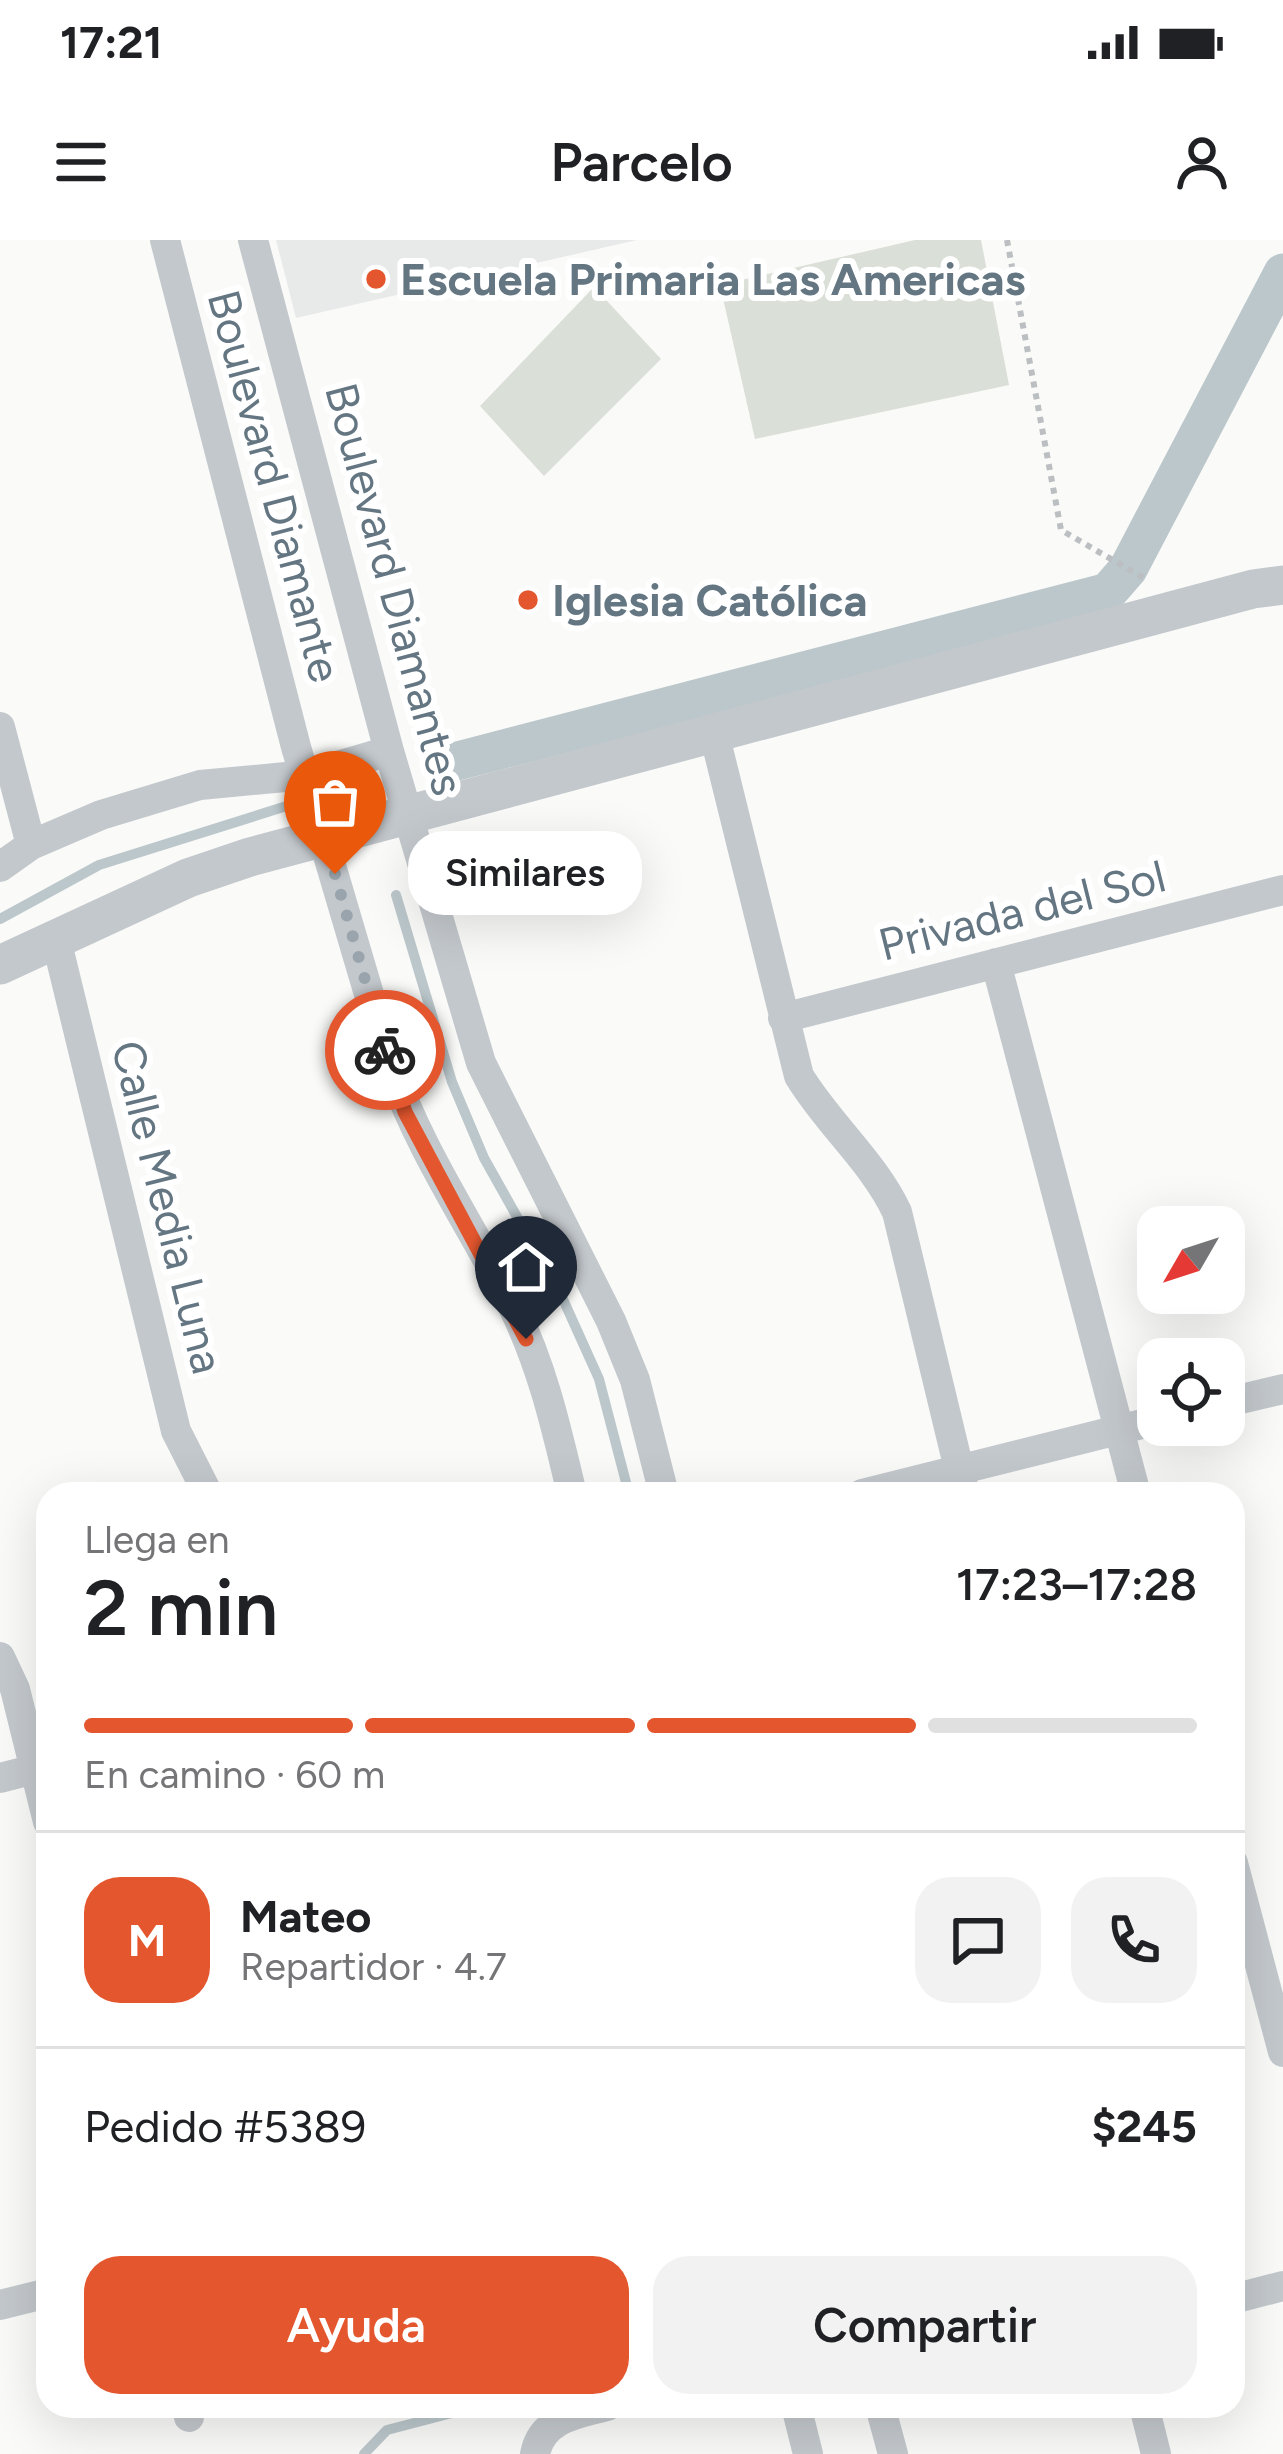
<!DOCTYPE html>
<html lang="es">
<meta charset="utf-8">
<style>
body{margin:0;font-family:Figtree,sans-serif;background:#f2f2f2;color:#202124;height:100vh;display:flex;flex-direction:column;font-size:45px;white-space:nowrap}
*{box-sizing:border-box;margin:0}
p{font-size:39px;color:#757577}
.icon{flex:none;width:66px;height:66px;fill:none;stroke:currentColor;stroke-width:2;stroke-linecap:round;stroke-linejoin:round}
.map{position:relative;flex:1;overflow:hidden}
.side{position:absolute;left:36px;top:1242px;width:1209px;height:936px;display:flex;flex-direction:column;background:#fff;border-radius:36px;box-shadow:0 12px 48px #0002}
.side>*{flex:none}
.needle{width:78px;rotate:231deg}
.controls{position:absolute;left:1137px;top:966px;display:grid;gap:24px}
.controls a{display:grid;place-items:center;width:108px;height:108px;border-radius:24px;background:#fff;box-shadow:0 12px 48px #0002;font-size:60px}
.pin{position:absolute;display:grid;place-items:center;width:102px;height:102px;color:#fff;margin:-123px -51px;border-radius:50% 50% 50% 0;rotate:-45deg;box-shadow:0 0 12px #0007}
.pin .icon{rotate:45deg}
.courier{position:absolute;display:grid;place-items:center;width:120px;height:120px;margin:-60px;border:9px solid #e4572e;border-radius:50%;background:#fff;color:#222;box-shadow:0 3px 15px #0007}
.bubble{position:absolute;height:84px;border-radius:36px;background:#fff;box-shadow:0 12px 48px #0002;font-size:39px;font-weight:600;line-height:84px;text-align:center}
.head em{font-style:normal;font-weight:600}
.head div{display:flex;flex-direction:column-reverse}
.head{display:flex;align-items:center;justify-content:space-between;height:204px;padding:0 48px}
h1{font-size:78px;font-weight:600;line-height:90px}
.bar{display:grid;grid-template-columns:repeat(4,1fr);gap:18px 12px;align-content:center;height:144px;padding:0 48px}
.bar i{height:15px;border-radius:9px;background:#e0e0e0}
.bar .on{background:#e4572e}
.bar p{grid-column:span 4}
.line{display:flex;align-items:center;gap:30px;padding:0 48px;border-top:3px solid #e0e0e0}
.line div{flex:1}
.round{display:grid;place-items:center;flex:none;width:126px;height:126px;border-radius:36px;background:#f2f2f2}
.action{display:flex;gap:24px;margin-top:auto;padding:24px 48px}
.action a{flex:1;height:138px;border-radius:36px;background:#e4572e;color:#fff;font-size:48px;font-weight:600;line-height:138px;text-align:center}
.action a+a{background:#f2f2f2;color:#202124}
.status{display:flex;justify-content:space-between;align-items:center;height:84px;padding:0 60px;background:#fff;direction:ltr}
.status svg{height:33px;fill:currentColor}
header{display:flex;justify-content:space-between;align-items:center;height:156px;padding:0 48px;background:#fff;font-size:54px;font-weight:600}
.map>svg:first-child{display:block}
.built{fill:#e8e9e9}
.green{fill:#dadfd7}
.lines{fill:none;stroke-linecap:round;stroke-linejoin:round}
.stream{stroke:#bbc7cb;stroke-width:10}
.canal{stroke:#bbc7cb;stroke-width:39}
.path{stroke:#bbbfc2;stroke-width:6;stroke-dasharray:6 6;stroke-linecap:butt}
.minor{stroke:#c3c8cc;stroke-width:30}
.tertiary{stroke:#c3c8cc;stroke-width:39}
.done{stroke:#99a4ac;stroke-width:12;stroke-dasharray:0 21.6}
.route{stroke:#e4572e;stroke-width:15}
.poi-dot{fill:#e4572e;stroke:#fff;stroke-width:4.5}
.labels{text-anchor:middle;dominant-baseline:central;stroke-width:12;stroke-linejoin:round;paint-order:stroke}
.poi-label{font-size:45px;font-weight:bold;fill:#657683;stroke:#fff;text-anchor:start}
.street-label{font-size:45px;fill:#657683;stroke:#fff}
</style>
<div class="status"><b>17:21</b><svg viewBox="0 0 49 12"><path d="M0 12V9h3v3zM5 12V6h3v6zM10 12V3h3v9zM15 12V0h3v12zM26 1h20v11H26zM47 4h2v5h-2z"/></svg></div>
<header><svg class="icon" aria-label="menu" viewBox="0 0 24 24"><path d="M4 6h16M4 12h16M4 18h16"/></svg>Parcelo<svg class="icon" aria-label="person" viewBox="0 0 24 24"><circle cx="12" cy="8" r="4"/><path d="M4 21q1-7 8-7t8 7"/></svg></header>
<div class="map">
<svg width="1283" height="2214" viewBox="0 0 1283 2214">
<rect width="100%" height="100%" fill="#fafaf8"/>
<path class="built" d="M276 0H637L296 78Z"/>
<path class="green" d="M915 0H981L1009 145 755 199 720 45Z
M594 47 661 119 544 236 480 166Z"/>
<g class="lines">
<path class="stream" d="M396 655 452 842 484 918 562 1057 599 1139 629 1254
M0 679 99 625 293 564
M364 2214 387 2190 479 2166"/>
<path class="canal" d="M446 524 1108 352 1128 329 1283 33"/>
<path class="path" d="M1007 0 1061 290 1144 338"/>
<path class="minor" d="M165 0 296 507 389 822C419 911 472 986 514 1069 543 1128 557 1191 572 1254
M253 0 389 511 481 823 611 1081 635 1140 664 1254
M0 487 31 605
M714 493 799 836C828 884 873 921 897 972L965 1254
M0 627 31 605 101 575 200 545 307 535 389 511
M55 695 176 1191 208 1254
M996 723 1136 1254
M783 778 1283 650
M1224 1163 1283 1149
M862 1254 1158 1180
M0 1417 15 1449 48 1582
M0 1538 35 1529
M1233 1623 1283 1812
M1233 2059 1283 2046
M0 2065 48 2053
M187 2166 189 2177
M796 2166 808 2214
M880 2166 893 2214
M1144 2166 1156 2214
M535 2214C542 2178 577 2174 607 2166"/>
<path class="tertiary" d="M0 725 188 638 250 617 1253 349 1283 345"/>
</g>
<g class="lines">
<path class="done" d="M335 634 385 810"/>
<path class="route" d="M385 810 405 872 526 1099"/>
</g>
<g class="poi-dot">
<circle cx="376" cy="39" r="12"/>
<circle cx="528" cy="360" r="12"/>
</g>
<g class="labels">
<g class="poi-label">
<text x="400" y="39">Escuela Primaria Las Americas</text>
<text x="552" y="360">Iglesia Católica</text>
</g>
<g class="street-label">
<text transform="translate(275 246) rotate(75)">Boulevard Diamante</text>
<text transform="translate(395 349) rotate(75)">Boulevard Diamantes</text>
<text transform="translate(1022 670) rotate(-14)">Privada del Sol</text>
<text transform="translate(168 967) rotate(76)">Calle Media Luna</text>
</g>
</g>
</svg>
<div class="controls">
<a><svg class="needle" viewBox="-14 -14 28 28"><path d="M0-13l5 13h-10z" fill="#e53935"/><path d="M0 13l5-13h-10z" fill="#757577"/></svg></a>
<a><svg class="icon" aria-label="locate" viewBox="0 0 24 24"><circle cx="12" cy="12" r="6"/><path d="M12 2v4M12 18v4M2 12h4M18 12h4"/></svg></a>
</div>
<div class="pin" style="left:335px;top:634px;background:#ea580c"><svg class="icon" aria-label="bag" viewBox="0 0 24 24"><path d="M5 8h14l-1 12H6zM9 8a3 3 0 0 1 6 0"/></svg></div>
<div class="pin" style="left:526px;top:1099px;background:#1f2937"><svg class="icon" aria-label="home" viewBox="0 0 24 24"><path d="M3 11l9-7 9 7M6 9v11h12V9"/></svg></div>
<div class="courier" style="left:385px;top:810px"><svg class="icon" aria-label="bike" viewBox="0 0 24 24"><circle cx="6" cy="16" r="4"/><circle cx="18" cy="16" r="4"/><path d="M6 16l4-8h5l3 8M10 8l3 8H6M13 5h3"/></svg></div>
<div class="bubble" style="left:408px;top:591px;width:234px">Similares</div>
<section class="side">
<div class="head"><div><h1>2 min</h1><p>Llega en</p></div><em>17:23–17:28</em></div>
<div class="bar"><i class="on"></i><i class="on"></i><i class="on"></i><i></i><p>En camino · 60 m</p></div>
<div class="line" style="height:216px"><b class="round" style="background:#e4572e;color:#fff">M</b><div><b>Mateo</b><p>Repartidor · 4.7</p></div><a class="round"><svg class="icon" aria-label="chat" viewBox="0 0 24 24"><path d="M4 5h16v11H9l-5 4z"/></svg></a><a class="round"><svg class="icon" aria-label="phone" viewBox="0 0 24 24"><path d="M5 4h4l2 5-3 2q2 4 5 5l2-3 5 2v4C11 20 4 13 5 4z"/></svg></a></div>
<div class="line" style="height:156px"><div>Pedido #5389</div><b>$245</b></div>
<div class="action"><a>Ayuda</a><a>Compartir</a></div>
</section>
</div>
